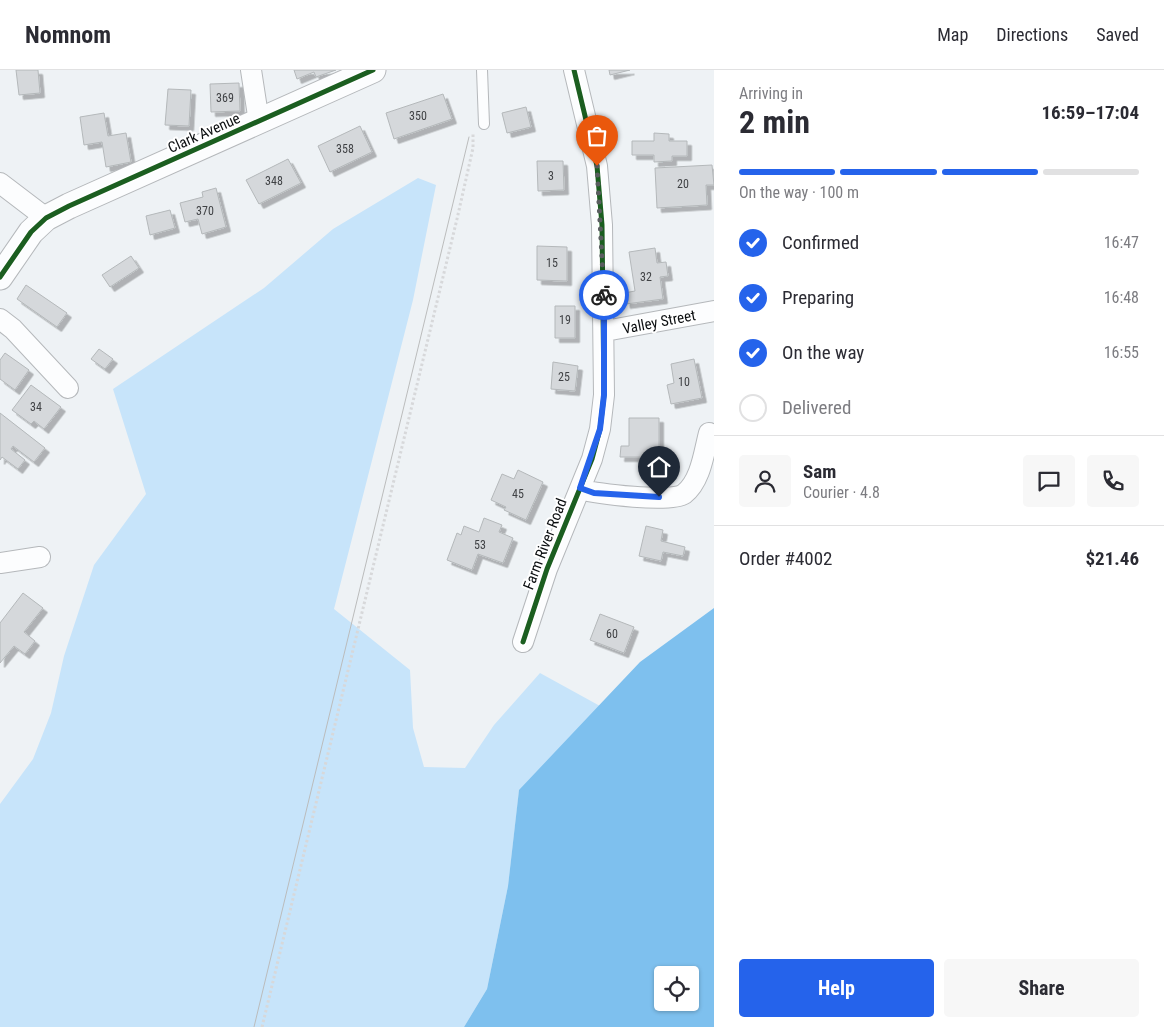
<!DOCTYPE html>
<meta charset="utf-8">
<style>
body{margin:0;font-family:"Roboto Condensed",sans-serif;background:#f7f7f7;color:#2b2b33;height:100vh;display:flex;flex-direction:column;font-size:19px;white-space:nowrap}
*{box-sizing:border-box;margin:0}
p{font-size:16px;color:#7c7c81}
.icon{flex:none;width:28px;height:28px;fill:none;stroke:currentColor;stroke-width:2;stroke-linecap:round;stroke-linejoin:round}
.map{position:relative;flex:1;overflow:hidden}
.side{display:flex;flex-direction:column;background:#fff;width:450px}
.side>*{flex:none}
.tools{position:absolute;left:654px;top:896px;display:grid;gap:10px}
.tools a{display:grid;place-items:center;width:45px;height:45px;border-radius:5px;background:#fff;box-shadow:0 1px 4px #0004;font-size:25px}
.pin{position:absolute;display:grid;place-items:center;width:42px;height:42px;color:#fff;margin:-51px -21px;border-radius:50% 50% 50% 0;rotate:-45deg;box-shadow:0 0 5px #0007}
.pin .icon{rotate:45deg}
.courier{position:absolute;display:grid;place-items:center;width:50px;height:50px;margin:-25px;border:4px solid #2563eb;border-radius:50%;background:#fff;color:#222;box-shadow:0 1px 6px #0007}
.summary em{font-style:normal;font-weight:700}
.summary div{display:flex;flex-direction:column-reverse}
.summary{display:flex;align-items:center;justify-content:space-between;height:85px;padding:0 25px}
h1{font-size:32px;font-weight:700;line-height:38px}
.bar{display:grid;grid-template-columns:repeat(4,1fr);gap:8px 5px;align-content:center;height:60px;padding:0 25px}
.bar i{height:6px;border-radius:4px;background:#e1e1e2}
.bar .selected{background:#2563eb}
.bar p{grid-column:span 4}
.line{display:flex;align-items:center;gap:12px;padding:0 25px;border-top:1px solid #e1e1e2}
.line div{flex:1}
.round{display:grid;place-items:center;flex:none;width:52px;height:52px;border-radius:5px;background:#f7f7f7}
ol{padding:0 25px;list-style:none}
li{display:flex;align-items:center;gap:15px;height:55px}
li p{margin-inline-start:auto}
li .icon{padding:5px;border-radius:50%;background:#2563eb;color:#fff;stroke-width:4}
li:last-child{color:#7c7c81}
li i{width:28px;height:28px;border:2px solid #e1e1e2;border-radius:50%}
.action{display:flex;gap:10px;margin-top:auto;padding:10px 25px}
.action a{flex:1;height:58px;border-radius:5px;background:#2563eb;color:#fff;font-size:20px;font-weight:700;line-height:58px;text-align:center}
.action a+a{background:#f7f7f7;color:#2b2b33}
header{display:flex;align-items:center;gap:30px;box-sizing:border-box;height:70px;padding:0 25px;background:#fff;border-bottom:1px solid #e1e1e2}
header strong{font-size:24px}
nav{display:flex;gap:28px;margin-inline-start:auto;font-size:18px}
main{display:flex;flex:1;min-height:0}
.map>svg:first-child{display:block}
.green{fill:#c7e4fa}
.water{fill:#7ec0ee;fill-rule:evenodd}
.building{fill:#d5d8db;stroke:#b4b8ba;filter:url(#shadow)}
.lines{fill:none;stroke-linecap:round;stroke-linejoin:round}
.service-casing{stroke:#b5b8bb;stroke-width:12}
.minor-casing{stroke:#b5b8bb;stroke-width:22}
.tertiary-casing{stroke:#b5b8bb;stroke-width:27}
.path{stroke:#d7d8da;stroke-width:3;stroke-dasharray:2.5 2.5;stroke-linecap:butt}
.service{stroke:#fcfdfe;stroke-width:10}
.minor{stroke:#fcfdfe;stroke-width:20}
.tertiary{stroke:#fcfdfe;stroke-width:25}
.tram{stroke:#bbbcbc;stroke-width:1}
.cycleway-casing{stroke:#fff;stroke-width:8}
.cycleway{stroke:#1b5e20;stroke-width:5}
.done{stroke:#5a5e60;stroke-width:5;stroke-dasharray:0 9}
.route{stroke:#2563eb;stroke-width:6}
.labels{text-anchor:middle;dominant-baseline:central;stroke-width:4;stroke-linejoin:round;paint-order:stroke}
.number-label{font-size:12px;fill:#404245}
.street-label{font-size:15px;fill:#0b0e10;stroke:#fff}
</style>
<header>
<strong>Nomnom</strong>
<nav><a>Map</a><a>Directions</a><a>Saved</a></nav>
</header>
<main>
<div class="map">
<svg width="714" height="957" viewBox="0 0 714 957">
<defs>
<filter id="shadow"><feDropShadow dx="4.5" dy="4.5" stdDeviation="0" flood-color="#0004"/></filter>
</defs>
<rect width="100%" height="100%" fill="#eef2f5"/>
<path class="green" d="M418 108 436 115 413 230 334 539 410 600 413 658 424 697 465 698 494 655 540 603 600 636 519 721 508 816 487 919 464 957H0V734L33 689 51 643 64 586 94 495 146 424 113 319 264 218 333 159Z"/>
<path class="water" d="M714 538V957H464L487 919 508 816 519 720 640 592ZM662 905H690V932H662Z"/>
<path class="building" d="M16 0H38L40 23 19 25Z
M294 0H336L316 7 314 2 297 9Z
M609 0H630L610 5Z
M239 13 240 41 211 42 210 14Z
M168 19 191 20 189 56 165 55Z
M443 24 452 49 394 69 386 43Z
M526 37 531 57 507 63 502 43Z
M104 43 108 66 126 63 131 92 106 97 102 72 84 75 80 47Z
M360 56 372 82 330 102 318 76Z
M654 63 669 64V71H687V86H672V91L654 92V85H632V71H654Z
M288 89 301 113 259 134 246 110Z
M537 91H563L564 120 538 121Z
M712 95 714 115H706L707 135 657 138 655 98Z
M216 118 226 157 202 164 198 149 185 152 180 133 203 127 202 122Z
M170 140 175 158 150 165 146 146Z
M537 176 567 177V211L537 210Z
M655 178 657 193 666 192 668 206 660 207 663 229 626 234 624 223 635 221 629 182Z
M131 186 139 198 110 217 102 205Z
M26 215 67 243 57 257 17 229Z
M555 236H575V268H555Z
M99 279 113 289 105 299 91 289Z
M5 283 29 300 15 320 0 309V290Z
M694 289 702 328 671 334 667 315 674 313 671 294Z
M553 292 578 296 575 321 551 319Z
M31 315 61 337 44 359 34 351 31 354 12 340Z
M0 343 45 378 34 392 13 376 11 379 25 390 18 399 2 387 0 390Z
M629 348H659V387H620L621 376H629Z
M518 400 543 412 526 450 504 440 506 437 491 430 502 404 514 409Z
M484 448 502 455 499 462 513 468 503 493 478 484 472 500 447 490 457 463 461 465 464 456 479 462Z
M646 456 663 460 661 471 685 477 683 486 663 482 661 491 639 486Z
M23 523 43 538 24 562 35 571 25 584 14 576 0 593V553Z
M600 544 634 557 624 583 590 570Z"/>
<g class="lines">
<g class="service-casing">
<path id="service" d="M482 0 484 54"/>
</g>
<g class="minor-casing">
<path id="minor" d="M251 0 259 52
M0 113 46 148
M0 249 13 259 68 318
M605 261 714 241
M580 419C597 424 671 433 684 424 701 411 704 382 709 363
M0 493 40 487
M523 572 547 499 592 389 600 359 604 325 602 155 597 96 574 0"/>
</g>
<g class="tertiary-casing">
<path id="tertiary" d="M0 207 31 162 46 148 69 136 373 0"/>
</g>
<path class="path" d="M262 957 457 149 473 78V63"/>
<use href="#service" class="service"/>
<use href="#minor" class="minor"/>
<use href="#tertiary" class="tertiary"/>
<path class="tram" d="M254 957 469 67"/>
<g class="cycleway-casing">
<path id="cycleway" d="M0 207 31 162 46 148 69 136 373 0
M523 572 547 499 592 389 600 359 604 325 602 155 597 96 574 0"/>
</g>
<use href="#cycleway" class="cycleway"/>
</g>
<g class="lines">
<path class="done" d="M597 96 604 225"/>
<path class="route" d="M604 225V325L600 359 580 418 594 423 659 427"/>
</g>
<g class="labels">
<g class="number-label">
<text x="225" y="28">369</text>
<text x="418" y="46">350</text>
<text x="345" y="79">358</text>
<text x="551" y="106">3</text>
<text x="274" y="111">348</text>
<text x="683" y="114">20</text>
<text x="205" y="141">370</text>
<text x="552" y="193">15</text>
<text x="646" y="207">32</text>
<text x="565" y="250">19</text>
<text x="564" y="307">25</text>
<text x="684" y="312">10</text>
<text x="36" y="337">34</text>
<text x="518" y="424">45</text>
<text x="480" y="475">53</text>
<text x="612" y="564">60</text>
</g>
<g class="street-label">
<text transform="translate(204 63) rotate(-24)">Clark Avenue</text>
<text transform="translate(659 252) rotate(-11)">Valley Street</text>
<text transform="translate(545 474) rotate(-69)">Farm River Road</text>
</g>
</g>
</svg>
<div class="tools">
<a><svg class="icon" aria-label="locate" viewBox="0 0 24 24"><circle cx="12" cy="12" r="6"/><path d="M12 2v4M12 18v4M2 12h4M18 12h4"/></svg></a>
</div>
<div class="pin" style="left:597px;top:96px;background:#ea580c"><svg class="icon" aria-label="bag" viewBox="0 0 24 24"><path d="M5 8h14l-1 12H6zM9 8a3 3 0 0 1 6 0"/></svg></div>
<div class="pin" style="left:659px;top:427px;background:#1f2937"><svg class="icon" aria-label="home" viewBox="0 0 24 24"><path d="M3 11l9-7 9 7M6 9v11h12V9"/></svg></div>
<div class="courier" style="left:604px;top:225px"><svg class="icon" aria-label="bike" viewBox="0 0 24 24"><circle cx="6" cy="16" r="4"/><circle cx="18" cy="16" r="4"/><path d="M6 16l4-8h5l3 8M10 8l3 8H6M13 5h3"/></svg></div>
</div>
<section class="side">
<div class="summary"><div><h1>2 min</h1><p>Arriving in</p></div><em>16:59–17:04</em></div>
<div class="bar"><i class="selected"></i><i class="selected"></i><i class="selected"></i><i></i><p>On the way · 100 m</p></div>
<ol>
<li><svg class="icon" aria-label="check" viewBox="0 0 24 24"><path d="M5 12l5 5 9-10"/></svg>Confirmed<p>16:47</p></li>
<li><svg class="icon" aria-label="check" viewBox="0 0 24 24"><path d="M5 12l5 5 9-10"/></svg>Preparing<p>16:48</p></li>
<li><svg class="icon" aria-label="check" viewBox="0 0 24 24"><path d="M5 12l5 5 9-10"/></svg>On the way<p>16:55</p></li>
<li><i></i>Delivered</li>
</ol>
<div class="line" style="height:90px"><a class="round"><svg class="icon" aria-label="person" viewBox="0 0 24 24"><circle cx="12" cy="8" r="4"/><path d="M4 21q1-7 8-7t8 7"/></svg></a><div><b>Sam</b><p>Courier · 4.8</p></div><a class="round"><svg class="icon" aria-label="chat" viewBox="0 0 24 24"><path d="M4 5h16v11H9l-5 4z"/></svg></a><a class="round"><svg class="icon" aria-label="phone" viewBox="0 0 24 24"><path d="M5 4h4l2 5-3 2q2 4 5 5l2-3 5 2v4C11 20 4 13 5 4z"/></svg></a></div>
<div class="line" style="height:65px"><div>Order #4002</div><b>$21.46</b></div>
<div class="action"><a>Help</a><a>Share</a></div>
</section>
</main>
